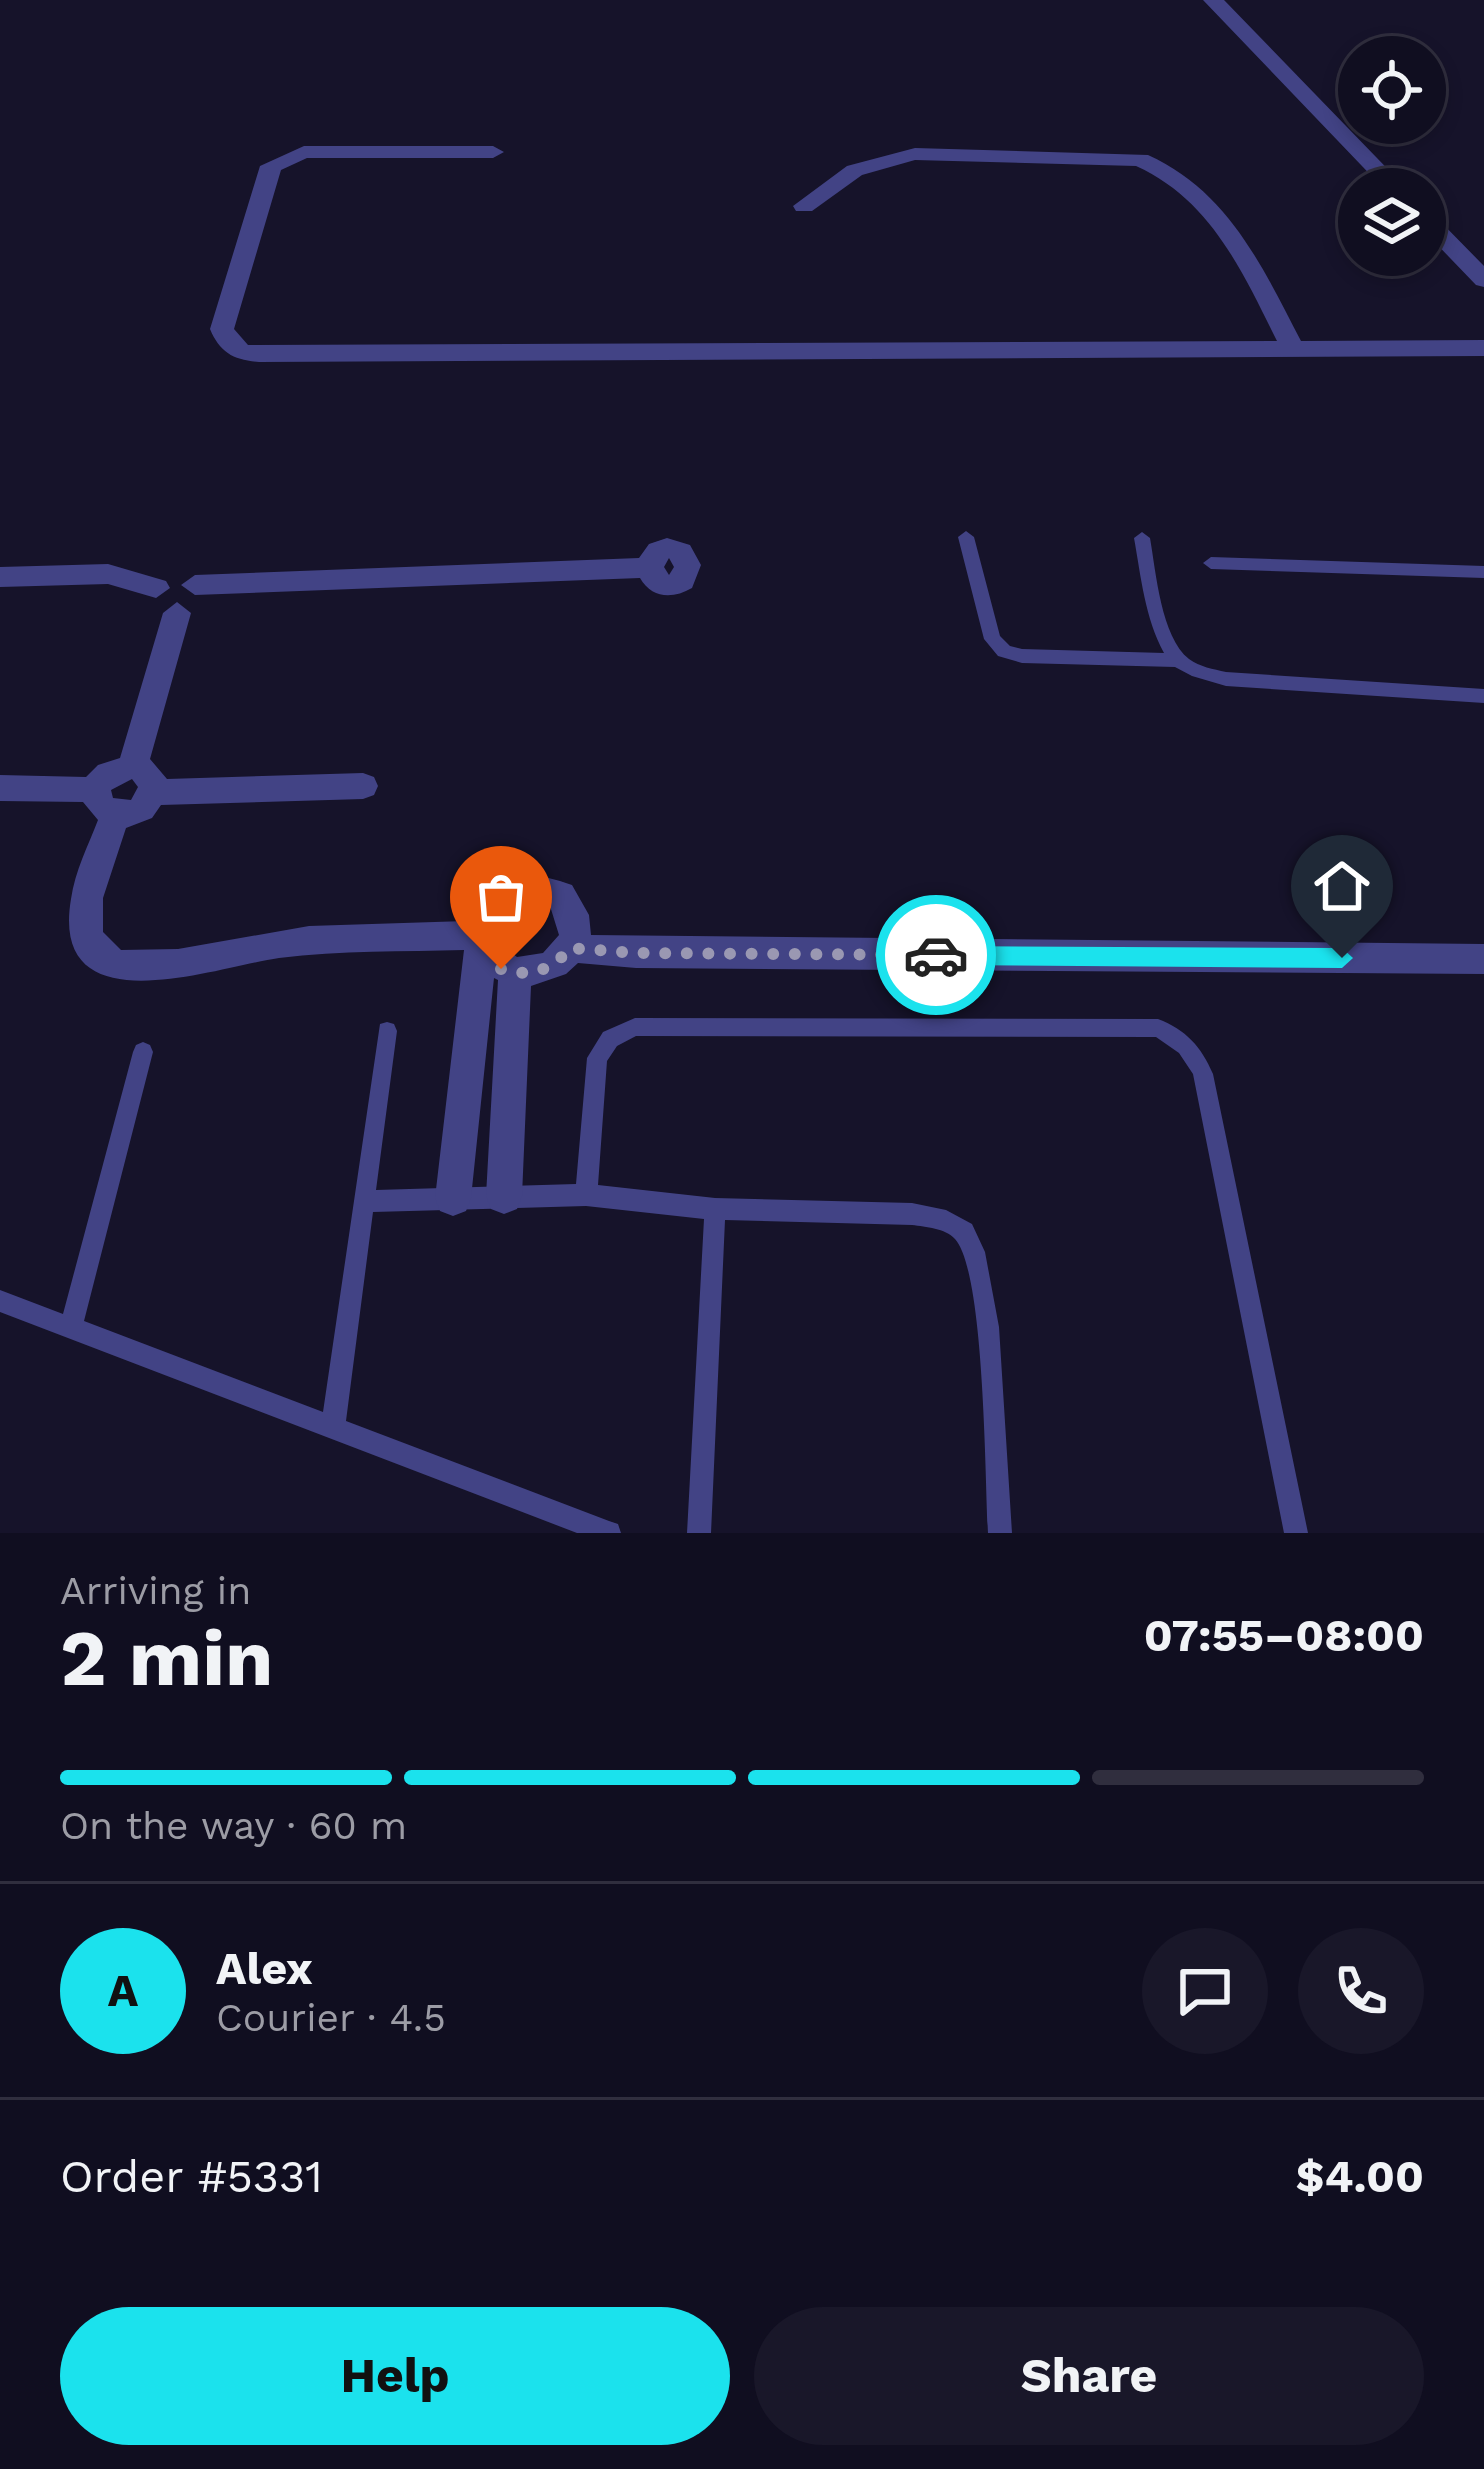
<!DOCTYPE html>
<meta charset="utf-8">
<style>
body{margin:0;font-family:"Work Sans",sans-serif;background:#191729;color:#f1f3f6;height:100vh;display:flex;flex-direction:column;font-size:45px;white-space:nowrap}
*{box-sizing:border-box;margin:0}
p{font-size:39px;color:#9c9ca5}
.icon{flex:none;width:66px;height:66px;fill:none;stroke:currentColor;stroke-width:2;stroke-linecap:round;stroke-linejoin:round}
.map{position:relative;height:1533px;overflow:hidden}
.side{display:flex;flex-direction:column;background:#100e20;flex:1}
.side>*{flex:none}
.controls{position:absolute;left:1338px;top:36px;display:grid;gap:24px}
.controls a{display:grid;place-items:center;width:108px;height:108px;border-radius:50%;background:#100e20;box-shadow:0 6px 18px #0003,0 0 0 3px #302e3e;font-size:60px}
.pin{position:absolute;display:grid;place-items:center;width:102px;height:102px;color:#fff;margin:-123px -51px;border-radius:50% 50% 50% 0;rotate:-45deg;box-shadow:0 0 12px #0007}
.pin .icon{rotate:45deg}
.courier{position:absolute;display:grid;place-items:center;width:120px;height:120px;margin:-60px;border:9px solid #1be2ed;border-radius:50%;background:#fff;color:#222;box-shadow:0 3px 15px #0007}
.summary em{font-style:normal;font-weight:700}
.summary div{display:flex;flex-direction:column-reverse}
.summary{display:flex;align-items:center;justify-content:space-between;height:204px;padding:0 60px}
h1{font-size:78px;font-weight:700;line-height:90px}
.bar{display:grid;grid-template-columns:repeat(4,1fr);gap:18px 12px;align-content:center;height:144px;padding:0 60px}
.bar i{height:15px;border-radius:9px;background:#302e3e}
.bar .current{background:#1be2ed}
.bar p{grid-column:span 4}
.line{display:flex;align-items:center;gap:30px;padding:0 60px;border-top:3px solid #302e3e}
.line div{flex:1}
.round{display:grid;place-items:center;flex:none;width:126px;height:126px;border-radius:63px;background:#191729}
.action{display:flex;gap:24px;margin-top:auto;padding:24px 60px}
.action a{flex:1;height:138px;border-radius:72px;background:#1be2ed;color:#111;font-size:48px;font-weight:700;line-height:138px;text-align:center}
.action a+a{background:#191729;color:#f1f3f6}
.map>svg:first-child{display:block}
.lines{fill:none;stroke-linecap:round;stroke-linejoin:round}
.lane{fill:#424385;fill-rule:evenodd}
.street{fill:#424385;fill-rule:evenodd}
.route{fill:#1be2ed}
.done{stroke:#9a98b2;stroke-width:12;stroke-dasharray:0 21.6}
</style>
<div class="map">
<svg width="1484" height="1533" viewBox="0 0 1484 1533">
<rect width="100%" height="100%" fill="#16132a"/>
<g class="lines">
<path class="lane" d="M966 531 974 537 1000 636 1010 646 1022 649 1164 653C1145 618 1141 577 1134 538L1142 532 1150 538C1156 572 1161 637 1189 659 1200 667 1213 669 1226 672L1484 689V703L1226 686 1192 676 1175 667 1022 663 998 656 984 639 958 537Z
M1211 557 1484 566V578L1211 569 1203 563Z
M635 1018 1158 1019C1186 1030 1201 1046 1213 1074L1308 1533H1284L1193 1074 1179 1053 1156 1037 636 1036 617 1046 607 1061 598 1185 715 1198 912 1203 946 1210 972 1224 985 1252 999 1327 1012 1533H988C985 1480 985 1272 955 1239 945 1228 926 1227 912 1225L725 1220 711 1533H687L704 1219 586 1206 373 1212 346 1421 609 1521 618 1524 621 1533H577L0 1312V1290L63 1314 133 1052 136 1045 143 1042 150 1045 153 1052 84 1321 323 1412 380 1024 387 1022 394 1024 397 1031 376 1190 576 1184 587 1058 603 1032Z"/>
<path class="street" d="M1203 0H1224L1407 189H1384Z
M304 146H493L504 152 493 158H307L281 170 234 329 248 345 1277 341C1242 271 1211 200 1136 166L915 160 862 175 812 211H796L793 206 847 166 915 148 1148 155C1228 191 1262 266 1301 341L1484 340V356L259 362C234 360 220 353 210 329L260 166Z
M1425 212 1433 214 1484 266V287L1476 285 1425 232Z
M667 538 690 545 701 565 692 588C673 599 652 599 640 578L195 595 181 585 195 575 639 558 649 544ZM669 558 674 567 669 575 664 567Z
M108 564 166 581 170 588 156 598 108 584 0 587V567Z
M177 602 191 613 150 759 167 779 363 773 374 777 378 786 374 795 363 799 161 805 152 818 126 828 103 898V932L121 950 178 949 309 926 466 921C487 870 526 868 572 885L589 915 591 935 1484 944V974L636 968 578 963 566 974 531 986 522 1196 517 1209 504 1214 491 1209 486 1196 498 980 494 978 471 1198 466 1211 453 1216 440 1211 435 1198 464 950C403 952 341 950 279 958 215 967 49 1029 71 899 75 871 88 846 98 820L83 802 0 801V775L86 777 98 765 120 758 163 613ZM132 779 138 787 131 800 113 798 111 790ZM531 900 550 906 559 935 543 953 517 957 497 942C495 918 508 905 531 900Z"/>
</g>
<path class="route" d="M936 946 1342 948 1353 958 1342 968 936 965 925 955Z"/>
<g class="lines">
<path class="done" d="M501 969C529 978 551 971 570 948L636 953 936 955"/>
</g>
</svg>
<div class="controls">
<a><svg class="icon" aria-label="locate" viewBox="0 0 24 24"><circle cx="12" cy="12" r="6"/><path d="M12 2v4M12 18v4M2 12h4M18 12h4"/></svg></a>
<a><svg class="icon" aria-label="layers" viewBox="0 0 24 24"><path d="M12 4l9 5-9 5-9-5zM3 14l9 5 9-5"/></svg></a>
</div>
<div class="pin" style="left:501px;top:969px;background:#ea580c"><svg class="icon" aria-label="bag" viewBox="0 0 24 24"><path d="M5 8h14l-1 12H6zM9 8a3 3 0 0 1 6 0"/></svg></div>
<div class="pin" style="left:1342px;top:958px;background:#1f2937"><svg class="icon" aria-label="home" viewBox="0 0 24 24"><path d="M3 11l9-7 9 7M6 9v11h12V9"/></svg></div>
<div class="courier" style="left:936px;top:955px"><svg class="icon" aria-label="car" viewBox="0 0 24 24"><path d="M5 17H2v-5l4-1 3-4h7l3 4 3 1v5h-3M9 17h6M6 11h13"/><circle cx="7" cy="17" r="2"/><circle cx="17" cy="17" r="2"/></svg></div>
</div>
<section class="side">
<div class="summary"><div><h1>2 min</h1><p>Arriving in</p></div><em>07:55–08:00</em></div>
<div class="bar"><i class="current"></i><i class="current"></i><i class="current"></i><i></i><p>On the way · 60 m</p></div>
<div class="line" style="height:216px"><b class="round" style="background:#1be2ed;color:#111">A</b><div><b>Alex</b><p>Courier · 4.5</p></div><a class="round"><svg class="icon" aria-label="chat" viewBox="0 0 24 24"><path d="M4 5h16v11H9l-5 4z"/></svg></a><a class="round"><svg class="icon" aria-label="phone" viewBox="0 0 24 24"><path d="M5 4h4l2 5-3 2q2 4 5 5l2-3 5 2v4C11 20 4 13 5 4z"/></svg></a></div>
<div class="line" style="height:156px"><div>Order #5331</div><b>$4.00</b></div>
<div class="action"><a>Help</a><a>Share</a></div>
</section>
